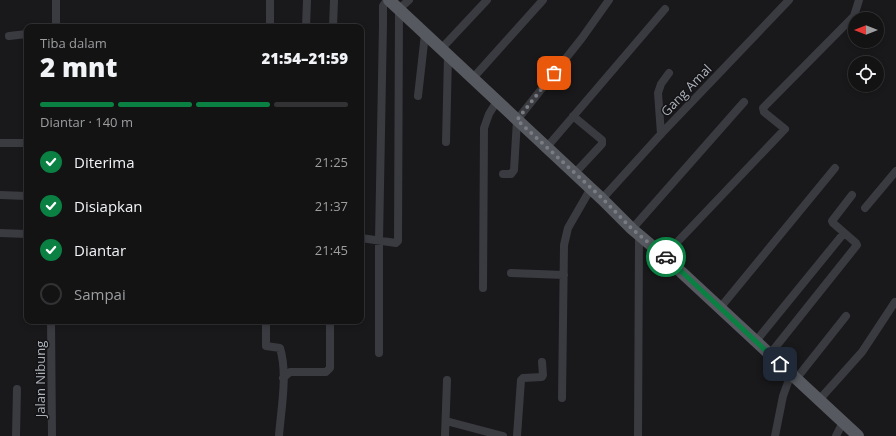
<!DOCTYPE html>
<html lang="id">
<meta charset="utf-8">
<style>
body{margin:0;font-family:"Open Sans",sans-serif;background:#1c1c1d;color:#f1f3f6;height:100vh;display:flex;flex-direction:column;font-size:15px;white-space:nowrap}
*{box-sizing:border-box;margin:0}
p{font-size:13px;color:#9d9ea0}
.icon{flex:none;width:22px;height:22px;fill:none;stroke:currentColor;stroke-width:2;stroke-linecap:round;stroke-linejoin:round}
.map{position:relative;flex:1;overflow:hidden}
.drawer{position:absolute;left:24px;top:24px;width:340px;height:300px;display:flex;flex-direction:column;background:#131314;border-radius:8px;box-shadow:0 2px 6px #0003,0 0 0 1px #323234}
.drawer>*{flex:none}
.needle{width:26px;rotate:270deg}
.buttons{position:absolute;left:848px;top:12px;display:grid;gap:8px}
.buttons a{display:grid;place-items:center;width:36px;height:36px;border-radius:50%;background:#131314;box-shadow:0 2px 6px #0003,0 0 0 1px #323234;font-size:20px}
.pin{position:absolute;display:grid;place-items:center;width:34px;height:34px;color:#fff;margin:-17px;border-radius:8px;box-shadow:0 2px 6px #0006}
.courier{position:absolute;display:grid;place-items:center;width:40px;height:40px;margin:-20px;border:3px solid #0b8043;border-radius:50%;background:#fff;color:#222;box-shadow:0 1px 5px #0007}
.summary em{font-style:normal;font-weight:800}
.summary div{display:flex;flex-direction:column-reverse}
.summary{display:flex;align-items:center;justify-content:space-between;height:68px;padding:0 16px}
h1{font-size:26px;font-weight:800;line-height:30px}
.bar{display:grid;grid-template-columns:repeat(4,1fr);gap:6px 4px;align-content:center;height:48px;padding:0 16px}
.bar i{height:5px;border-radius:3px;background:#323234}
.bar .active{background:#0b8043}
.bar p{grid-column:span 4}
ol{padding:0 16px;list-style:none}
li{display:flex;align-items:center;gap:12px;height:44px}
li p{margin-inline-start:auto}
li .icon{padding:4px;border-radius:50%;background:#0b8043;color:#fff;stroke-width:4}
li:last-child{color:#9d9ea0}
li i{width:22px;height:22px;border:2px solid #323234;border-radius:50%}
.map>svg:first-child{display:block}
.lines{fill:none;stroke-linecap:round;stroke-linejoin:round}
.street{stroke:#3a3b40;stroke-width:8}
.primary{stroke:#56595f;stroke-width:12}
.done{stroke:#797c82;stroke-width:4;stroke-dasharray:0 7.2}
.route{stroke:#0b8043;stroke-width:5}
.labels{text-anchor:middle;dominant-baseline:central;stroke-width:3;stroke-linejoin:round;paint-order:stroke}
.street-label{font-size:13px;fill:#acb1ba;stroke:#141416}
</style>
<div class="map">
<svg width="896" height="436" viewBox="0 0 896 436">
<rect width="100%" height="100%" fill="#19191b"/>
<g class="lines">
<path class="street" d="M56 27V0
M270 27V0
M306 27 307 0
M333 27 334 0
M9 36 27 34
M441 49 487 0
M473 78 543 0
M418 96 425 34
M573 116 602 140V144L575 173
M661 134 658 93 661 84 669 73
M446 142 448 55
M0 143H27
M547 147 665 9
M503 174H511L514 170 517 120 582 38 609 0
M0 195 27 196
M602 199 661 134 789 0
M865 208 896 171
M632 229 744 102
M0 233 27 234
M361 238 396 243 398 241 399 9 409 0
M664 256 785 129 764 112 763 108 854 16 859 0
M511 273 564 275
M483 288 484 128 489 114 497 101
M720 308 835 168
M51 321 52 436
M266 324V346L280 348C288 374 281 409 279 436
M756 341 844 233
M379 353V240L383 24V6L387 0
M770 354 857 245 856 243 833 223 832 221 852 195
M283 378 290 372H326L330 368V321
M796 379 846 316
M562 398 564 245 568 228 591 188
M819 400 862 352 895 302
M446 421 503 436
M16 436 17 389
M445 436 447 380
M517 436 521 380 523 378 542 377 543 375 542 362
M638 436 639 236
M775 436 783 396 791 374
M836 436 843 422"/>
<path class="primary" d="M389 0 602 199 632 229 664 256 858 436"/>
</g>
<g class="lines">
<path class="done" d="M554 73 517 120 602 198 632 229 666 257"/>
<path class="route" d="M666 257 780 364"/>
</g>
<g class="labels">
<g class="street-label">
<text transform="translate(686 90) rotate(-46)">Gang Amal</text>
<text transform="translate(40 379) rotate(-90)">Jalan Nibung</text>
</g>
</g>
</svg>
<div class="buttons">
<a><svg class="needle" viewBox="-14 -14 28 28"><path d="M0-13l5 13h-10z" fill="#e53935"/><path d="M0 13l5-13h-10z" fill="#9d9ea0"/></svg></a>
<a><svg class="icon" aria-label="locate" viewBox="0 0 24 24"><circle cx="12" cy="12" r="6"/><path d="M12 2v4M12 18v4M2 12h4M18 12h4"/></svg></a>
</div>
<div class="pin" style="left:554px;top:73px;background:#ea580c"><svg class="icon" aria-label="bag" viewBox="0 0 24 24"><path d="M5 8h14l-1 12H6zM9 8a3 3 0 0 1 6 0"/></svg></div>
<div class="pin" style="left:780px;top:364px;background:#1f2937"><svg class="icon" aria-label="home" viewBox="0 0 24 24"><path d="M3 11l9-7 9 7M6 9v11h12V9"/></svg></div>
<div class="courier" style="left:666px;top:257px"><svg class="icon" aria-label="car" viewBox="0 0 24 24"><path d="M5 17H2v-5l4-1 3-4h7l3 4 3 1v5h-3M9 17h6M6 11h13"/><circle cx="7" cy="17" r="2"/><circle cx="17" cy="17" r="2"/></svg></div>
<section class="drawer">
<div class="summary"><div><h1>2 mnt</h1><p>Tiba dalam</p></div><em>21:54–21:59</em></div>
<div class="bar"><i class="active"></i><i class="active"></i><i class="active"></i><i></i><p>Diantar · 140 m</p></div>
<ol>
<li><svg class="icon" aria-label="check" viewBox="0 0 24 24"><path d="M5 12l5 5 9-10"/></svg>Diterima<p>21:25</p></li>
<li><svg class="icon" aria-label="check" viewBox="0 0 24 24"><path d="M5 12l5 5 9-10"/></svg>Disiapkan<p>21:37</p></li>
<li><svg class="icon" aria-label="check" viewBox="0 0 24 24"><path d="M5 12l5 5 9-10"/></svg>Diantar<p>21:45</p></li>
<li><i></i>Sampai</li>
</ol>
</section>
</div>
